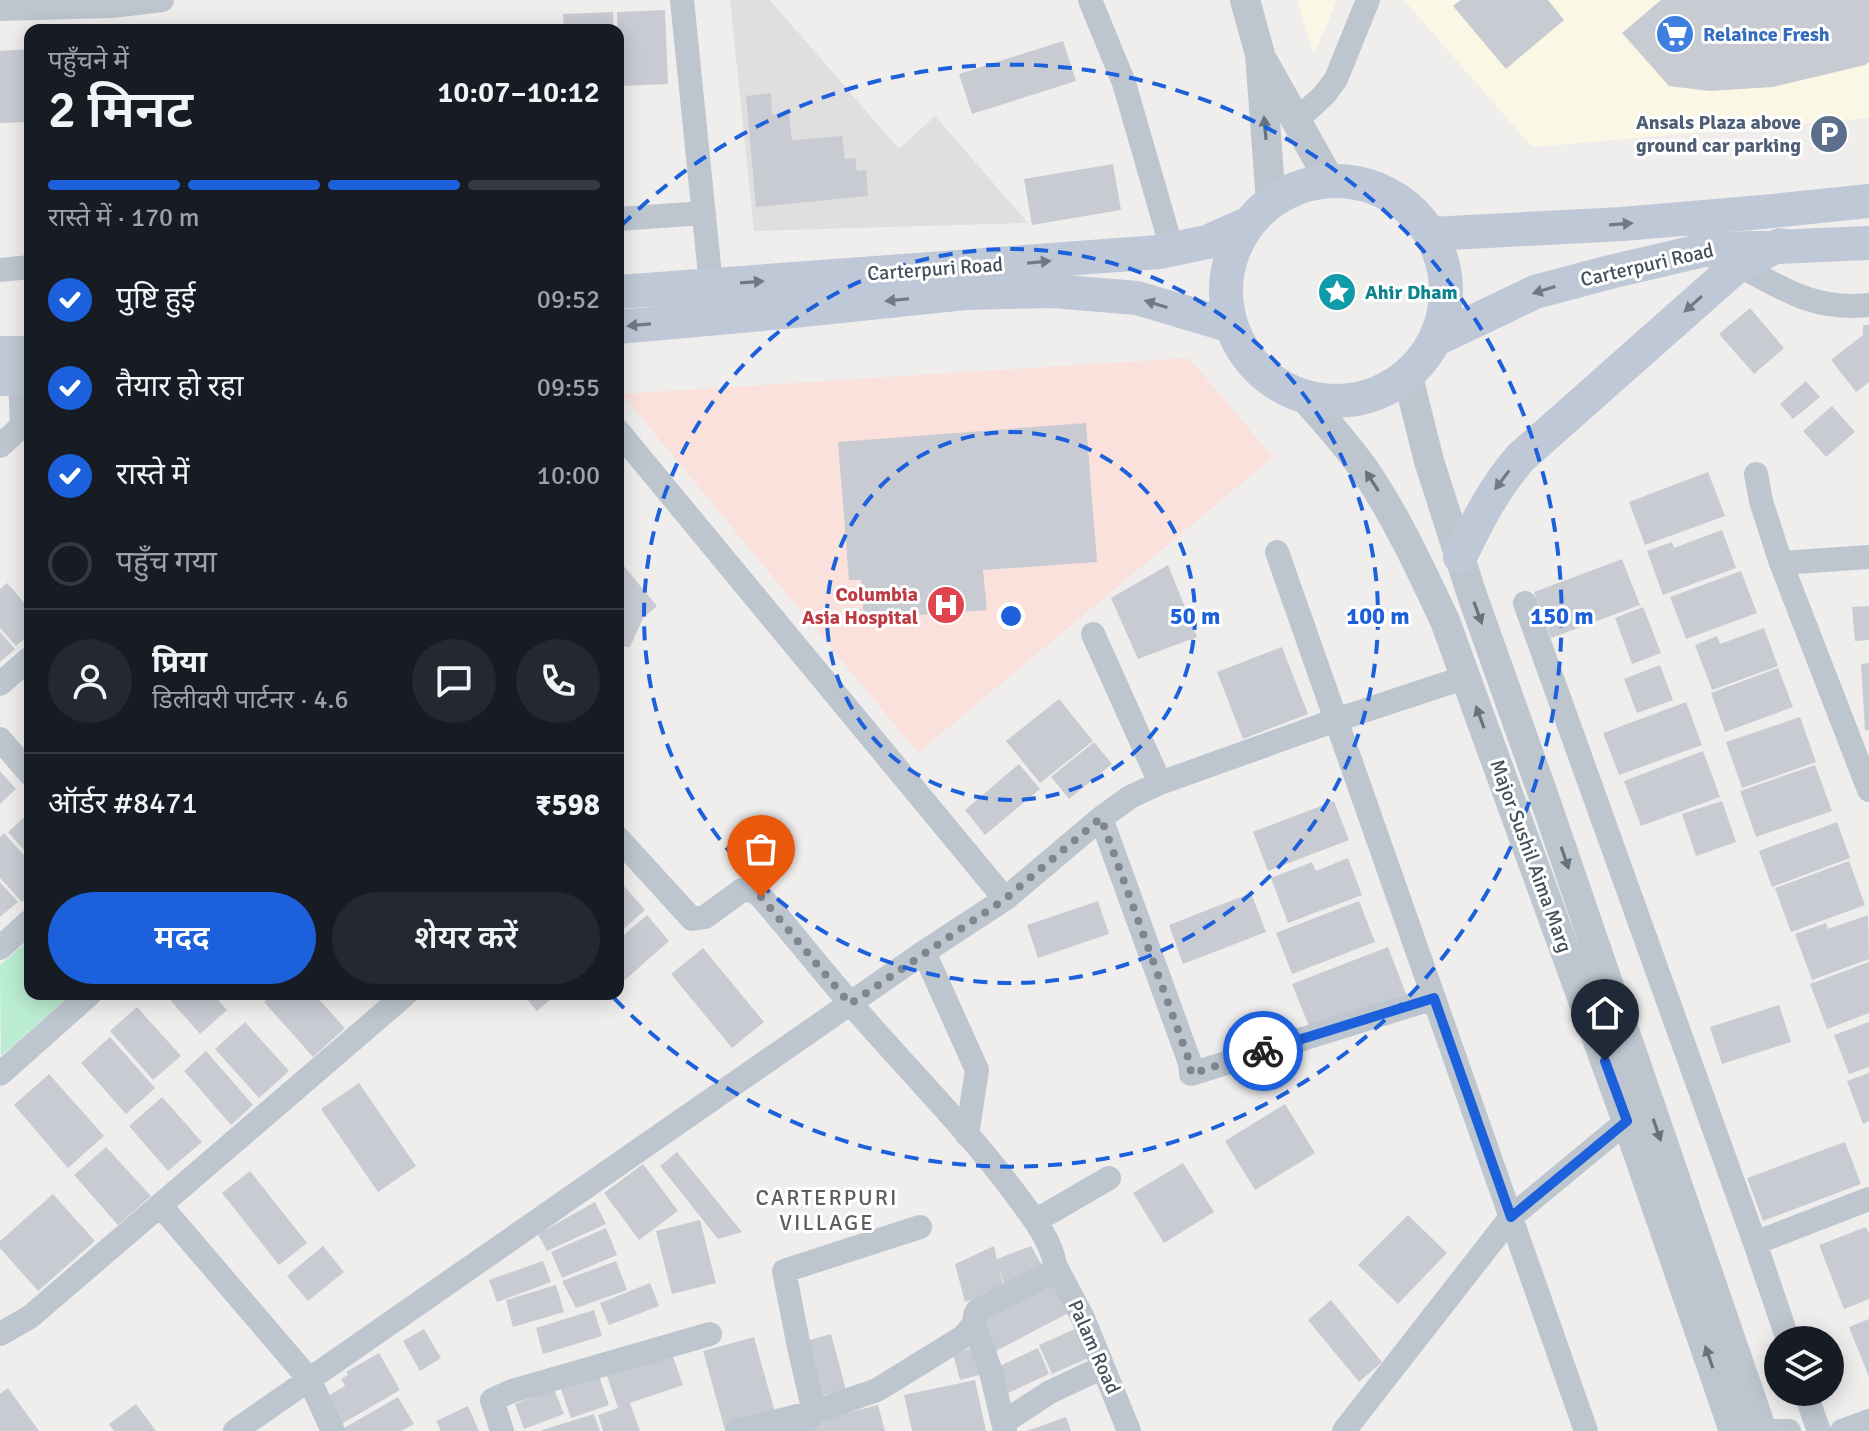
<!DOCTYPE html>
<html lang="hi">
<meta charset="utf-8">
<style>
body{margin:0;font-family:Signika,"Noto Sans Devanagari",sans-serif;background:#242831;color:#f1f3f6;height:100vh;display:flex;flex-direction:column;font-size:30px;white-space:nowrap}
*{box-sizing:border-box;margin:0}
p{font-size:26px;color:#9ea1a6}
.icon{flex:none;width:44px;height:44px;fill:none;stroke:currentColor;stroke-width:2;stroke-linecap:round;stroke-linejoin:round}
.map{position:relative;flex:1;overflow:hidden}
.drawer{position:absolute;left:24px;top:24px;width:600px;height:976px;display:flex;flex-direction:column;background:#171b24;border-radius:16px;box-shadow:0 4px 20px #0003}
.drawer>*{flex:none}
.fabs{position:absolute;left:1764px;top:1326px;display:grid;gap:16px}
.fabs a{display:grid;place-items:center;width:80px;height:80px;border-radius:50%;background:#171b24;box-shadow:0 4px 20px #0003;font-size:40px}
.pin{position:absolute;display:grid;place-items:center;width:68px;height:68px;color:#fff;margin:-82px -34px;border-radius:50% 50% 50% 0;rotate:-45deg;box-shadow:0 0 8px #0007}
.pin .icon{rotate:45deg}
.courier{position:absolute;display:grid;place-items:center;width:80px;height:80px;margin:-40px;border:6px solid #1c60db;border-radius:50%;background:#fff;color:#222;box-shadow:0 2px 10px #0007}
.summary em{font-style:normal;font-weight:600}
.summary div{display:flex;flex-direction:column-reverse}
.summary{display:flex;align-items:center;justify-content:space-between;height:136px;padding:0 24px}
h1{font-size:52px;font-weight:600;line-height:60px}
.bar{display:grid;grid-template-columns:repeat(4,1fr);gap:12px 8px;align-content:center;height:96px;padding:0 24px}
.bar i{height:10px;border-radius:6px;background:#363941}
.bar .selected{background:#1c60db}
.bar p{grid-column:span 4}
.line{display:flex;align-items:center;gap:20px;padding:0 24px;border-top:2px solid #363941}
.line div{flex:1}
.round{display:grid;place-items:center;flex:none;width:84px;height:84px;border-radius:42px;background:#242831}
ol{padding:0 24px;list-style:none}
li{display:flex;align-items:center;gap:24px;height:88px}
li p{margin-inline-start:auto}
li .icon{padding:8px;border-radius:50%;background:#1c60db;color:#fff;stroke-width:4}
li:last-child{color:#9ea1a6}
li i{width:44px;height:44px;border:4px solid #363941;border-radius:50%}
.cta{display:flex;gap:16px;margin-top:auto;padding:16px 24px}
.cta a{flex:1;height:92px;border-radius:48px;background:#1c60db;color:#fff;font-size:32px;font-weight:600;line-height:92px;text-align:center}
.cta a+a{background:#242831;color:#f1f3f6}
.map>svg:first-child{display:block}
.commercial{fill:#fbf7e5}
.education{fill:#e1dedf}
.medical{fill:#fae1dc}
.green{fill:#bbedd2}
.building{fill:#c9cbd3}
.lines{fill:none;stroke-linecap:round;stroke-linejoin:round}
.minor{stroke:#bdc6cf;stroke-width:24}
.tertiary{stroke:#bdc6cf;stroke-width:30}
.secondary{stroke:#bfc8d6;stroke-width:34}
.oneway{fill:#69737d}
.oneway2{fill:#707985}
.done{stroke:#81868d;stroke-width:8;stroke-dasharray:0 14.4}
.route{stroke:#1c60db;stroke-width:10}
.ring{fill:none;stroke:#1c60db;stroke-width:4;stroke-dasharray:14 10}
.labels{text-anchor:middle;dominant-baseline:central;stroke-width:6;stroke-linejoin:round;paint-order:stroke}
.shop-label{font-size:20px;font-weight:bold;fill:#366cbe;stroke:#fff;text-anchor:start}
.service-label{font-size:20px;font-weight:bold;fill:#4e5e75;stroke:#fff;text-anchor:end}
.street-label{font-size:20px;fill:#454f5a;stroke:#fff}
.culture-label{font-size:20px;font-weight:bold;fill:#0d838f;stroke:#fff;text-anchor:start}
.health-label{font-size:20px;font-weight:bold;fill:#be3a42;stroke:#fff;text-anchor:end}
.neighbourhood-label{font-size:22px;letter-spacing:2px;fill:#5a5d62;stroke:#fff}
.centre{fill:#1c60db;stroke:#fff;stroke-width:4}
.ring-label{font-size:24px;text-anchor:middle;font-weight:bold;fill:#1c60db;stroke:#fff;stroke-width:6;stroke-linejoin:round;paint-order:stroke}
</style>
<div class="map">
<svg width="1869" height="1431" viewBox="0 0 1869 1431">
<rect width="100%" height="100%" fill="#f0eded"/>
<path class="commercial" d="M1297 0H1337L1314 54Z
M1404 0H1869V118L1532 147Z"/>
<path class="education" d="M730 0H770L899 149 935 116 1028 223 754 231Z"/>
<path class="medical" d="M1189 358 1273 457 918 753 622 394Z"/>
<path class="green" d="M30 939V994H72L1 1056 0 965Z"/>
<path class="building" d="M1461 0H1548L1564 20 1506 69 1453 6Z
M1661 0H1869V62L1865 65 1773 87 1709 91 1669 86 1622 33Z
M665 10 668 84 620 86 617 12Z
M613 12 614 30H564L563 14Z
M1063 41 1076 81 972 114 959 74Z
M30 49V122L0 123V51Z
M771 93 772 115 789 113 792 140 842 136 845 159 855 158 857 171 866 170 868 196 756 207 746 96Z
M618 125H620L623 177H618Z
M1113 164 1121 210 1032 225 1024 179Z
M1750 308 1784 348 1754 374 1719 334Z
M1863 325H1869V382L1856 392 1831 360 1863 335Z
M1806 381 1820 397 1793 419 1780 404Z
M1832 406 1855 432 1826 457 1803 431Z
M1086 423 1097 562 983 570 987 610 864 619 861 580H849L838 442Z
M1708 472 1725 516 1645 545 1629 502Z
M1722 530 1736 568 1663 595 1647 551 1672 542 1674 548Z
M618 559 657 606 643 618 630 647 618 646Z
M1622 559 1640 605 1551 638 1534 592Z
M1168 565 1197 637 1138 659 1111 598Z
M1741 571 1757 613 1686 639 1670 597Z
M7 583 30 609V634L16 646 0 628V589Z
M1869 606V640L1855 641 1852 607Z
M1643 607 1661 653 1632 664 1615 618Z
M1764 628 1778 666 1712 690 1695 645 1717 636 1720 644Z
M0 632 15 649 0 662Z
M1282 647 1308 714 1243 739 1217 672Z
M1869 663V730H1865L1861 664Z
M1660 665 1673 700 1637 713 1624 679Z
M1778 668 1793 707 1725 732 1711 693Z
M1059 699 1093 741 1040 783 1006 741Z
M1686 702 1702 745 1619 775 1603 733Z
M1800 717 1816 762 1742 788 1726 742Z
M1094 742 1112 764 1069 799 1051 777Z
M1703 751 1720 797 1641 826 1624 781Z
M1019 764 1040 789 985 835 965 810Z
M1815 765 1832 811 1756 837 1740 791Z
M0 771 16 789 0 804Z
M1334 801 1349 840 1268 871 1253 832Z
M1722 801 1736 842 1696 856 1682 814Z
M30 812V857L8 832Z
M1837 822 1850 858 1772 887 1759 851Z
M4 833 30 862V894L22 902 0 878V837Z
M1348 858 1362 895 1288 923 1271 878 1312 862 1316 871Z
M1849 861 1865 905 1791 932 1775 888Z
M0 882 18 902 0 917Z
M624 886 645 910 618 934V892Z
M1251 893 1266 932 1183 964 1169 925Z
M1098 901 1109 934 1038 958 1027 925Z
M1359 901 1375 942 1292 974 1276 933Z
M647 915 669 941 618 986V940Z
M1868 915 1869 959 1812 980 1795 934 1826 923 1828 929Z
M1388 947 1406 994 1311 1031 1292 984Z
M703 948 764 1022 732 1048 671 974Z
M1869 962V1013L1827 1029 1810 984Z
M165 994H213L227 1010 200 1034Z
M273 994H314L345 1028 313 1057 264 1002Z
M522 994H557L537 1011Z
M1779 1005 1791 1042 1722 1064 1710 1027Z
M137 1007 181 1056 153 1080 110 1031Z
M245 1022 289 1071 259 1098 215 1049Z
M1869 1022V1067L1849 1074 1834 1035Z
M110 1037 155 1088 126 1114 81 1063Z
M206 1051 253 1105 231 1125 184 1071Z
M1869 1073V1121L1863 1124 1847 1081Z
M49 1074 104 1136 68 1168 14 1105Z
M359 1083 416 1166 378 1192 321 1109Z
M162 1097 202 1142 168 1171 129 1126Z
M1285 1104 1315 1153 1255 1190 1225 1141Z
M1845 1142 1861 1184 1763 1221 1747 1178Z
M106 1147 151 1196 118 1225 74 1175Z
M677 1152 742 1232 718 1239 660 1166Z
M1183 1163 1214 1212 1164 1243 1133 1193Z
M643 1164 678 1211 639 1240 604 1193Z
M250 1171 307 1243 279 1265 222 1193Z
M53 1194 95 1241 38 1291 0 1248V1241Z
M595 1202 606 1224 547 1251 538 1234Z
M1408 1215 1447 1253 1398 1304 1358 1265Z
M700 1220 716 1283 672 1294 656 1231Z
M1866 1227 1869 1234V1299L1844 1309 1819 1245Z
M606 1228 617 1255 562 1278 551 1252Z
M323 1246 344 1272 308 1301 287 1276Z
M994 1246 997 1259 1031 1246 1044 1269 1005 1287 999 1269 1004 1288 965 1302 955 1264Z
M543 1261 551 1282 497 1302 489 1280Z
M616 1261 627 1290 576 1308 562 1281Z
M1061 1280 1076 1309 992 1353 976 1323Z
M650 1283 659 1306 609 1325 600 1303Z
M556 1285 564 1312 513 1327 506 1300Z
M1331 1300 1382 1362 1359 1382 1308 1320Z
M594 1310 602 1336 543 1354 536 1328Z
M1869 1319V1377L1849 1327Z
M1082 1326 1095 1355 1052 1374 1039 1345Z
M424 1329 441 1358 420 1371 403 1341Z
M831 1334 846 1390 821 1396 806 1341Z
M754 1337 776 1416 725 1430 703 1351Z
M976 1347 983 1374 960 1380 953 1354Z
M1038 1348 1049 1374 1006 1394 995 1368Z
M379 1353 400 1390 338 1426 322 1399 345 1386 341 1379 348 1375 346 1372Z
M672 1354 683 1385 630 1403 640 1431H603L598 1415 618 1408 607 1376Z
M598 1373 609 1405 571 1418 560 1386Z
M975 1380 986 1431H912L904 1395Z
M8 1388 39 1431H0V1394Z
M554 1389 564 1414 524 1429 515 1404Z
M398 1397 414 1424 401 1431H339Z
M136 1404 156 1431H114L109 1424Z
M878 1405 885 1431H809L815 1421Z
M468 1406 479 1431H441L436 1421Z
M594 1414 600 1431H542V1430Z
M1066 1417 1071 1431H1027Z"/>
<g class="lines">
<path class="minor" d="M682 0 711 285
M1090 0 1124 83 1172 249
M0 9 112 6 162 0
M1296 121 1324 95 1336 79 1368 0
M618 219 704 213
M1738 265C1784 289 1814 311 1869 305
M0 270 30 267
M20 378 22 426
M618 431 1005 899
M0 446 22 426
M1756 474 1761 501 1781 563 1869 790
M1277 552 1586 1431
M1781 563 1869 557
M1525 603 1755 1243 1788 1340
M1093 634 1160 783
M0 684 30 658
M0 739 30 774
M1101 818 1190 1063 1191 1074 1434 998
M618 838 692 919 705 917 742 890 753 891 761 897C792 932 821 970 852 1005 907 1069 967 1128 1017 1196 1032 1216 1051 1240 1055 1265L1051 1273 978 1310 975 1315 974 1324 963 1337 877 1390 814 1412 797 1431
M0 948 30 921
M924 952 977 1070 967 1135
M0 1074 90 994
M160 1205 309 1379 333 1431
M1035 1221 1109 1178
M1755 1243 1869 1199
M1055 1265 1083 1318 1129 1431
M974 1324 991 1372 1005 1431
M0 1334 30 1317 406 994
M1805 1392 1819 1431
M1004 1422 1050 1392 1103 1367
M235 1431 924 952 1005 899 1101 818 1130 797 1160 783 1336 720 1466 677
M502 1431 492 1400 512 1391 710 1334
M737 1431 814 1412 799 1347 784 1271 920 1227
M1344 1431 1511 1217 1627 1121
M1773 1431H1789
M1842 1431 1869 1421"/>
<path class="tertiary" d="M1245 0 1260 54 1271 202
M1264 63 1330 181
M1408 377 1429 461 1472 595 1544 797 1762 1431
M1306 399C1327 423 1348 446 1366 472 1397 518 1421 570 1445 621L1627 1121 1734 1431"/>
<path class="secondary" d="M1226 291a110 110 0 1 1 220 0a110 110 0 1 1-220 0Z
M1431 234 1622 224 1763 212 1869 201
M618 292 1159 252 1207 242 1247 224
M618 327 784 312 965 293 1052 291 1137 298 1231 326
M1437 339 1535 292 1610 272 1704 250 1869 243
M0 353H30
M0 379 30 378
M1460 557C1478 520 1494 488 1521 457L1738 265 1780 245"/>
</g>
<defs><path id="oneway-solid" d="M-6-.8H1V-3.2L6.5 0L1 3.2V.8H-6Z" transform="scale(2)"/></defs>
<g class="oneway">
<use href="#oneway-solid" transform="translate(1265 128) rotate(-95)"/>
<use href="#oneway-solid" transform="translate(1372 481) rotate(-123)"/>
<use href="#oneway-solid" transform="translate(1478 613) rotate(70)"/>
<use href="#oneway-solid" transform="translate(1480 717) rotate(-110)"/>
<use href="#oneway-solid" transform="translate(1565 858) rotate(71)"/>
<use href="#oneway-solid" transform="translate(1657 1130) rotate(71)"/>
<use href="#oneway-solid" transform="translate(1709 1357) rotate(-109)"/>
</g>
<g class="oneway2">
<use href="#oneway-solid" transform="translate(1621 224) rotate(-4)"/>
<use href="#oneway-solid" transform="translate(1039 262) rotate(-5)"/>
<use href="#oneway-solid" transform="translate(752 282) rotate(-4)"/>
<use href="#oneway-solid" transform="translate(1544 290) rotate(163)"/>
<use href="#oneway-solid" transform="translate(897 300) rotate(174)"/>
<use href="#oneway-solid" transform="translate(1156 304) rotate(-163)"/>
<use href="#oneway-solid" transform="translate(1693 304) rotate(138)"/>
<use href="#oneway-solid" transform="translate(639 325) rotate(175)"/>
<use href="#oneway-solid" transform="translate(1502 480) rotate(127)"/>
</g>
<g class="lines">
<path class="done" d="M761 897 850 1004 1005 899 1101 818 1190 1063 1191 1074 1263 1051"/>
<path class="route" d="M1263 1051 1434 998 1511 1217 1627 1121 1605 1061"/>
</g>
<g class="ring">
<circle cx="1011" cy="616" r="184"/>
<circle cx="1011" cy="616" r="367"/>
<path d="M621 226A551 551 0 1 1 611 995"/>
</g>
<defs>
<g id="supermarket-disc" transform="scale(2)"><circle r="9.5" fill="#3f7fe0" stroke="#fff"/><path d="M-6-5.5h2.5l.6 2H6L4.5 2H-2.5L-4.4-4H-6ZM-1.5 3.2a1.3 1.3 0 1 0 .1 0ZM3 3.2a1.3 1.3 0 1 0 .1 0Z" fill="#fff"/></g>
<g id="parking-disc" transform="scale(2)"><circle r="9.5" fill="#5c6f8a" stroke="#fff"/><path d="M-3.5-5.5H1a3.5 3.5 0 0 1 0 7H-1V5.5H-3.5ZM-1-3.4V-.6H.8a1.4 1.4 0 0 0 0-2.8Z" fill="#fff"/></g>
<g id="sight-disc" transform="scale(2)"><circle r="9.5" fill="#0f9aa8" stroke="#fff"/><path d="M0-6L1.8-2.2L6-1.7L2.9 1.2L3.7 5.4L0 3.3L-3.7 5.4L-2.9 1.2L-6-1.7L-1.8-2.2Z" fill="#fff"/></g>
<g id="hospital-disc" transform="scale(2)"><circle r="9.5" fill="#e0444e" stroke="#fff"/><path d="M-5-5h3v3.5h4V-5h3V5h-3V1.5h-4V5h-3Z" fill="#fff"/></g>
</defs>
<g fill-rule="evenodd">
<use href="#supermarket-disc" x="1675" y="34"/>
<use href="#parking-disc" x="1829" y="134"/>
<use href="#sight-disc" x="1337" y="292"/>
<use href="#hospital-disc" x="946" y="605"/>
</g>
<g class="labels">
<g class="shop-label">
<text x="1703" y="34">Relaince Fresh</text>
</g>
<g class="service-label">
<text x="1801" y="122">Ansals Plaza above<tspan x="1801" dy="23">ground car parking</tspan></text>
</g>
<g class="street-label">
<text transform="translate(1647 265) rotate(-13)">Carterpuri Road</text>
<text transform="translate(935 269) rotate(-4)">Carterpuri Road</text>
<text transform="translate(1531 856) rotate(70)">Major Sushil Aima Marg</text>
<text transform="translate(1094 1347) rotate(66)">Palam Road</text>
</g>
<g class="culture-label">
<text x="1365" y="292">Ahir Dham</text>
</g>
<g class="health-label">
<text x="918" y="594">Columbia<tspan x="918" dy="23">Asia Hospital</tspan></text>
</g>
<g class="neighbourhood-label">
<text x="827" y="1197">CARTERPURI<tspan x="827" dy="25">VILLAGE</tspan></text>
</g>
</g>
<circle cx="1011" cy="616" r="12" class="centre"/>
<g class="ring-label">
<text x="1195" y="624">50 m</text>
<text x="1378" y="624">100 m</text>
<text x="1562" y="624">150 m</text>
</g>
</svg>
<div class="fabs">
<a><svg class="icon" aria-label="layers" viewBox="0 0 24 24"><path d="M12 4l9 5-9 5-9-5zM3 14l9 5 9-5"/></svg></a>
</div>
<div class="pin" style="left:761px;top:897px;background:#ea580c"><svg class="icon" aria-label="bag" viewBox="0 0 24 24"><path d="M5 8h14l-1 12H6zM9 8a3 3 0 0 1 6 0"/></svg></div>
<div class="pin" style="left:1605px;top:1061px;background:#1f2937"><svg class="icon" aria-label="home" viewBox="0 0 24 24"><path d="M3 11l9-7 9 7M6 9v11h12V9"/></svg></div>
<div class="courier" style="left:1263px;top:1051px"><svg class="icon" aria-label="bike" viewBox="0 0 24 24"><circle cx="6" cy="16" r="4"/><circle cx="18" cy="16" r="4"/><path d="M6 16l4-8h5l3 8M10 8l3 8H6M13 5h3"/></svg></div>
<section class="drawer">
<div class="summary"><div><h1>2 मिनट</h1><p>पहुँचने में</p></div><em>10:07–10:12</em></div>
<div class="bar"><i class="selected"></i><i class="selected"></i><i class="selected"></i><i></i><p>रास्ते में · 170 m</p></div>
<ol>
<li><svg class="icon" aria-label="check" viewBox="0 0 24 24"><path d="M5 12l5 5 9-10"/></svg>पुष्टि हुई<p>09:52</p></li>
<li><svg class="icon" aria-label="check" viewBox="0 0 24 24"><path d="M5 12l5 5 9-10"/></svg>तैयार हो रहा<p>09:55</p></li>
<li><svg class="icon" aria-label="check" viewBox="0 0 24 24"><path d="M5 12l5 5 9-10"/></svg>रास्ते में<p>10:00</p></li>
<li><i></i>पहुँच गया</li>
</ol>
<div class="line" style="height:144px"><a class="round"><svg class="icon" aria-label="person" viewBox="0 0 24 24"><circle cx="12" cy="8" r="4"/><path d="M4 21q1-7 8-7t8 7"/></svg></a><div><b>प्रिया</b><p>डिलीवरी पार्टनर · 4.6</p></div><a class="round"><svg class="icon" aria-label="chat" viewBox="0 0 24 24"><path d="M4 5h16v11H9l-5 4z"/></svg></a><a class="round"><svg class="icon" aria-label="phone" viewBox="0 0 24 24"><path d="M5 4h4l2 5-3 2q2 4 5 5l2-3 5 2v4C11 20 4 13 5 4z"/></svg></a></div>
<div class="line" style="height:104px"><div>ऑर्डर #8471</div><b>₹598</b></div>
<div class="cta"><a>मदद</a><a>शेयर करें</a></div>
</section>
</div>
